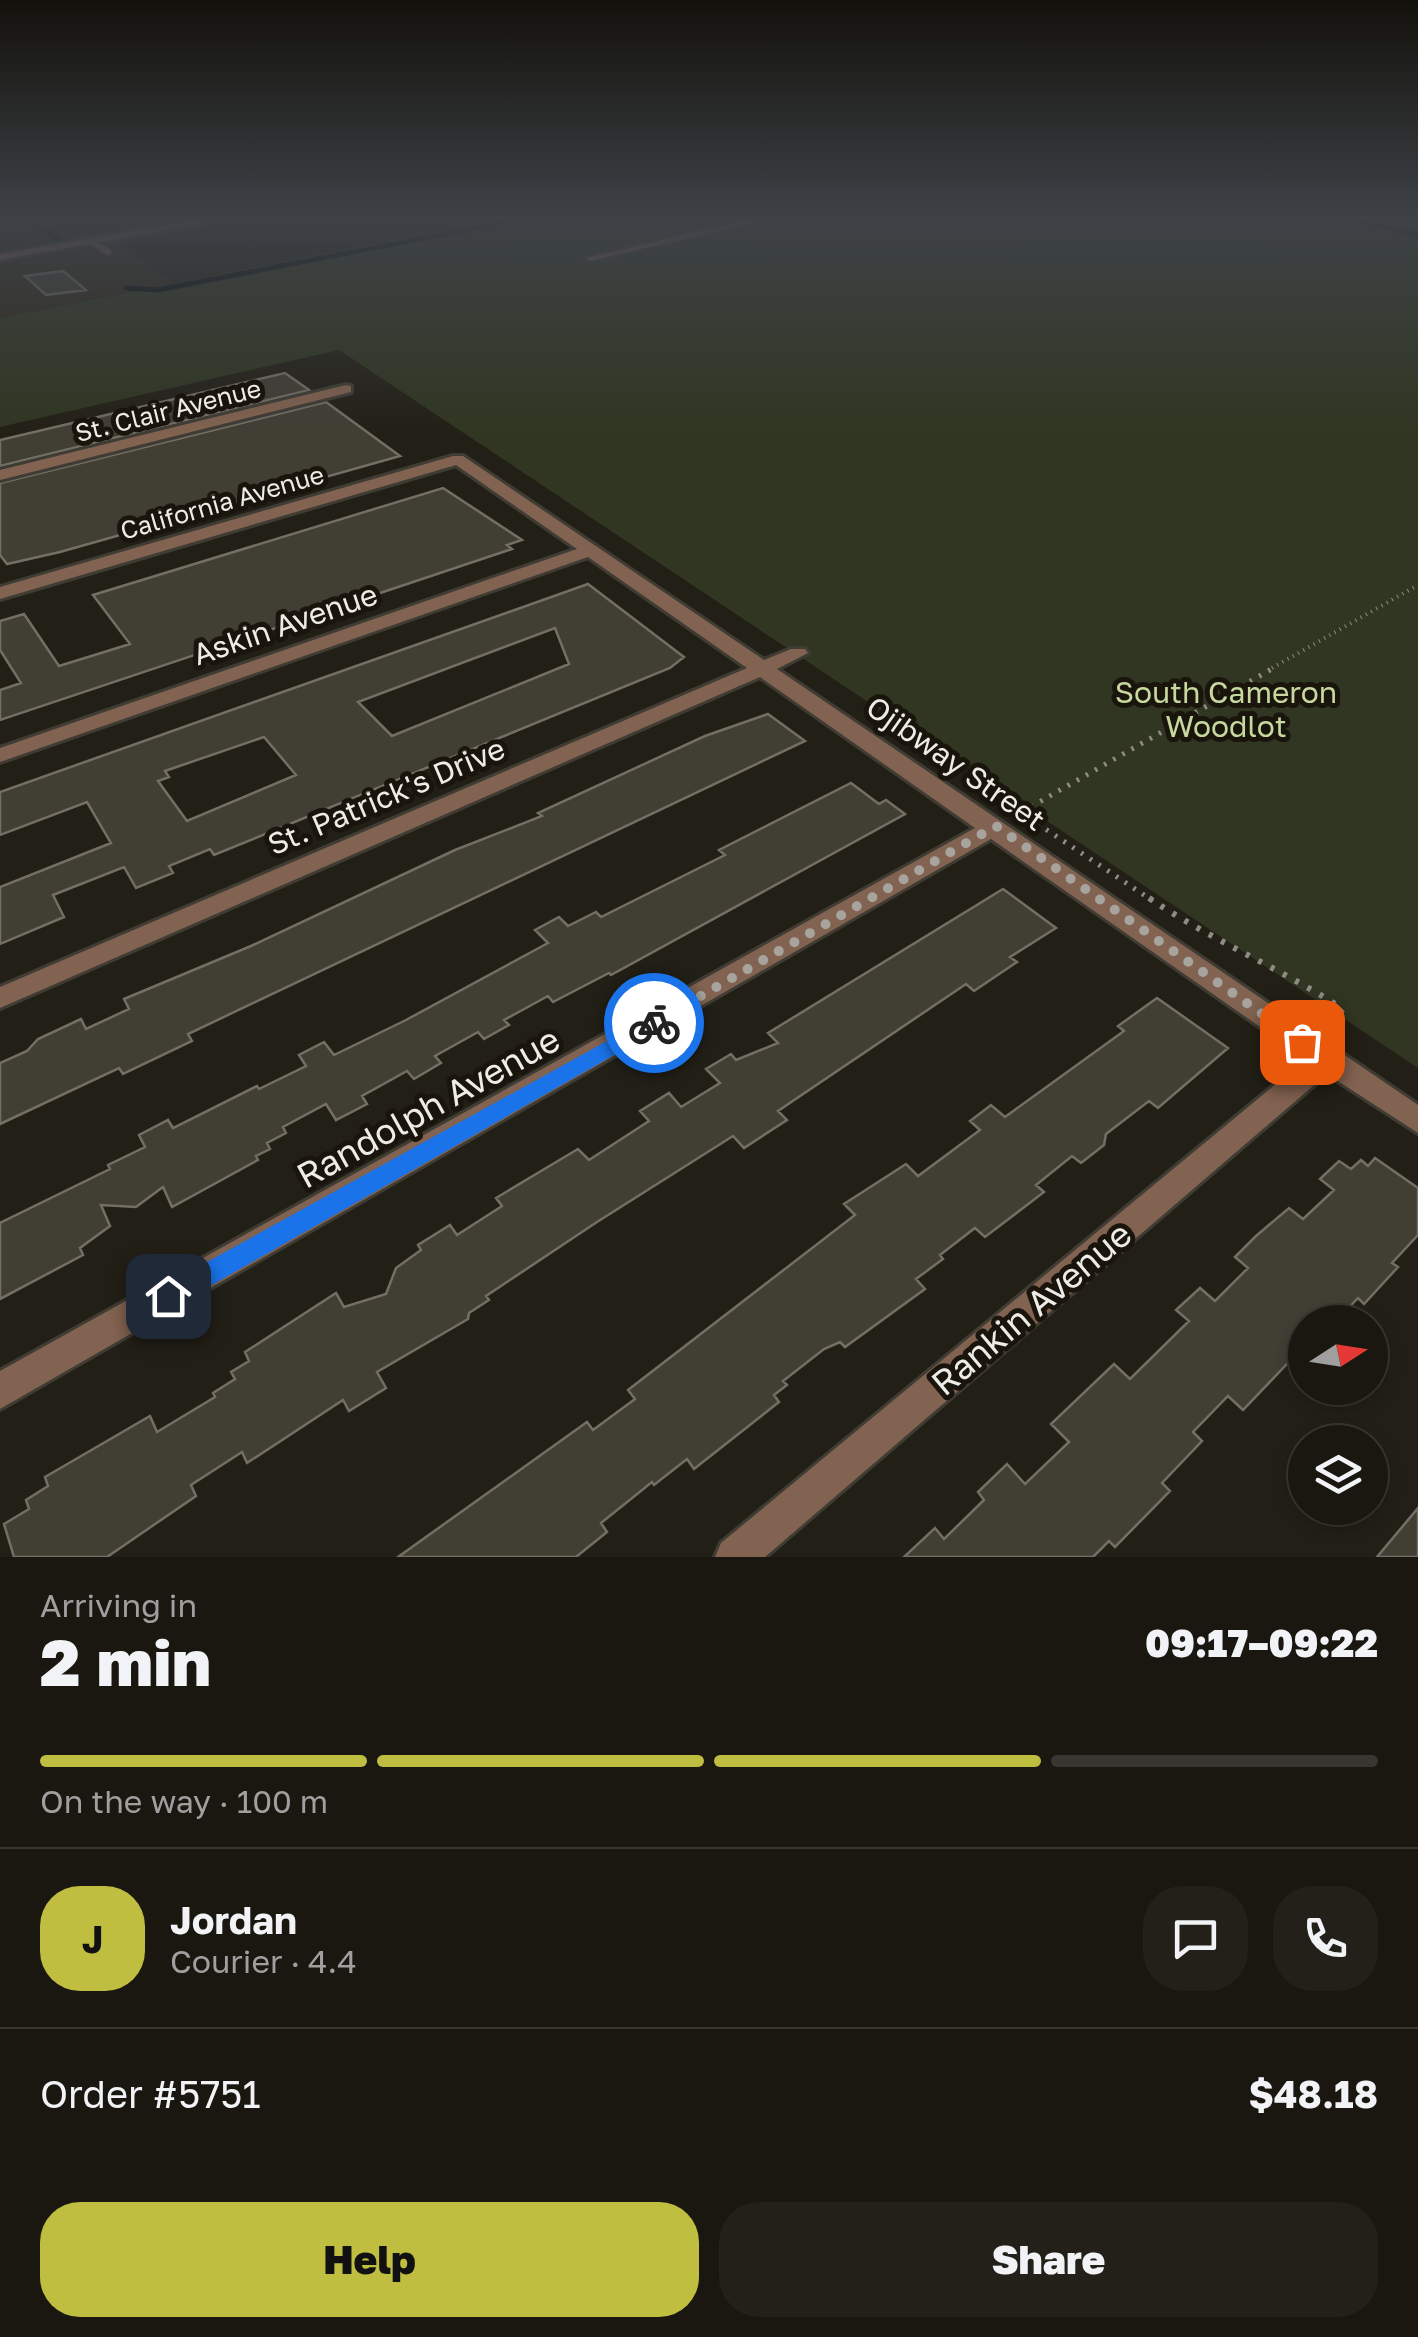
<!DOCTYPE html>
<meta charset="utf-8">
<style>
body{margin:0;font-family:"Golos Text",sans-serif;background:#232019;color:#f1f3f6;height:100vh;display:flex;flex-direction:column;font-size:38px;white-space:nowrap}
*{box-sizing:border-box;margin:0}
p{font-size:32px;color:#9f9f9f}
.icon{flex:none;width:55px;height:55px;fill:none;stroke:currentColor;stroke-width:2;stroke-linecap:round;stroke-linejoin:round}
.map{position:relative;height:1557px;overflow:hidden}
.side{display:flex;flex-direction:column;background:#1a1710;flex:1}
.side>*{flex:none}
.needle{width:65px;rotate:78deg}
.fabs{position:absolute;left:1288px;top:1305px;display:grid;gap:20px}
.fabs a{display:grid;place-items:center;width:100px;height:100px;border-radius:50%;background:#1a1710;box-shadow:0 5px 15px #0003,0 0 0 2px #383630;font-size:50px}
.pin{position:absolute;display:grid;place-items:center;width:85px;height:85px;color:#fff;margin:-42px;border-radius:20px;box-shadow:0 5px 15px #0006}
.courier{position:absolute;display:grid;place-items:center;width:100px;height:100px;margin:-50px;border:8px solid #1a73e8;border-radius:50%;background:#fff;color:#222;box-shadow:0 2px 12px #0007}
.summary em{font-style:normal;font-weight:800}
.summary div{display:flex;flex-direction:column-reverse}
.summary{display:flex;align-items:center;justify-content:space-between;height:170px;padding:0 40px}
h1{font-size:65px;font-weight:800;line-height:75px}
.bar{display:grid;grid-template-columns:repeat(4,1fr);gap:15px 10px;align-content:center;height:120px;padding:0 40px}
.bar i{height:12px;border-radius:8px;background:#383630}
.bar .active{background:#bfbe41}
.bar p{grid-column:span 4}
.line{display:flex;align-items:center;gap:25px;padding:0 40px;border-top:2px solid #383630}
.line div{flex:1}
.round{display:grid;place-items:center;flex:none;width:105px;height:105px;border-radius:40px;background:#232019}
.cta{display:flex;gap:20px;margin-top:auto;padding:20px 40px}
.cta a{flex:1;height:115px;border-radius:40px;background:#bfbe41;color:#111;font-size:40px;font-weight:800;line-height:115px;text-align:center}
.cta a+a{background:#232019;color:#f1f3f6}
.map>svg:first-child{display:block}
.built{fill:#2e281a}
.green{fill:#303621}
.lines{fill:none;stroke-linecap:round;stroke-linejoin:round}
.stream{stroke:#00080e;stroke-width:5}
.building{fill:#413e34;stroke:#736f64;stroke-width:2.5;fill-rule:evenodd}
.lane-casing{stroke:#3f3c33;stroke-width:9}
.street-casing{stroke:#3f3c33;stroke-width:6}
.path-far2{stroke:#8e8c84;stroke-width:4;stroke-dasharray:1 5;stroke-linecap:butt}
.path-far1{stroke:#8e8c84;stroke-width:5;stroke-dasharray:2.5 8;stroke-linecap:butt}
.path{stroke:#8e8c84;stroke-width:6;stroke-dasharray:4 10;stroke-linecap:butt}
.lane{stroke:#826250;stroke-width:6}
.street{fill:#826250;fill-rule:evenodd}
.route{fill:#1a73e8}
.done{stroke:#a7a49d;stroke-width:10;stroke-dasharray:0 18}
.labels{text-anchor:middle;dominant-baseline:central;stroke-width:10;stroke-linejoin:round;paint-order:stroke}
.far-street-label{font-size:25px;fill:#eeece6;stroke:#19150d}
.street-label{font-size:30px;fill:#eeece6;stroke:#19150d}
.park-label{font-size:30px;fill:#c7d89e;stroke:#19150d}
.near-street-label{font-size:35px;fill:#eeece6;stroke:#19150d}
</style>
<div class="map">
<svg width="1418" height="1557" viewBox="0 0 1418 1557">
<rect width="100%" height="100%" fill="#221f16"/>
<path class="built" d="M0 218H31L61 244 0 255Z
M113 239 173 283 0 318V260Z"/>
<path class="green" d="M504 218H1418V1068L339 350 0 427V318Z"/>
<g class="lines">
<path class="stream" d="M29 218 61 242
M1348 218 1418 235
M126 288 158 290 527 218"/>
</g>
<path class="building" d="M63 271 86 290 46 295 25 276Z
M285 373 309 390 0 466V440Z
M326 402 400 456 60 552 7 564 0 555V483Z
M443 488 522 540 507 545 512 549 0 720V690L21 683 0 650V621L24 614 59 666 130 644 93 595Z
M588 584 684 657 670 668 214 855 210 849 169 866 173 873 136 888 124 867 53 895 64 917 0 944V887L111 843 87 802 0 835V792ZM555 628 569 664 392 736 358 702ZM264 737 296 775 187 821 158 781 169 777 165 771Z
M768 714 805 741 188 1034 192 1041 123 1074 119 1068 0 1124V1063L27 1051 38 1039 81 1019 86 1029 129 1009 124 999 251 946 455 850 542 816 538 813 705 736Z
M851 783 879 804 886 800 905 814 611 975 609 973 553 1002 548 996 504 1020 509 1025 484 1039 478 1032 435 1056 441 1063 414 1079 407 1071 362 1096 367 1104 336 1120 326 1104 283 1127 286 1133 267 1143 270 1149 256 1156 258 1160 172 1207 163 1187 136 1207 101 1205 110 1226 80 1248 83 1255 0 1299V1223L110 1169 108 1165 145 1147 139 1135 168 1120 173 1128 257 1086 259 1089 306 1066 299 1055 324 1042 334 1055 406 1020 548 943 535 930 559 917 568 926 596 912 601 917 725 855 719 850Z
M1003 889 1056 928 1010 957 1017 962 974 991 966 984 778 1111 787 1120 744 1148 733 1136 597 1222 486 1296 489 1300 469 1313 468 1319 377 1372 386 1388 349 1411 343 1400 247 1463 242 1452 191 1485 196 1496 107 1557H14L4 1524 29 1509 26 1500 48 1486 45 1477 150 1416 157 1432 215 1397 213 1393 235 1379 231 1372 249 1361 245 1352 336 1293 344 1307 386 1294 396 1268 421 1250 418 1245 450 1225 457 1235 502 1206 496 1198 578 1149 589 1160 649 1121 640 1111 669 1093 681 1107 720 1083 706 1069 731 1054 736 1060 778 1043 768 1033Z
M1157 998 1228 1048 1158 1108 1149 1101 1106 1134 1104 1145 1081 1163 1072 1156 1036 1185 1044 1192 985 1237 975 1228 940 1255 943 1259 916 1279 925 1289 845 1347 840 1342 824 1349 783 1381 787 1385 774 1395 779 1402 694 1469 687 1459 654 1485 652 1482 601 1523 607 1532 576 1557H398L587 1422 593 1430 635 1399 628 1390 855 1215 844 1204 906 1164 918 1176 980 1130 970 1121 991 1105 1005 1117 1124 1031 1118 1026Z
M1375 1158 1418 1188V1235L1392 1263 1398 1267 1364 1304 1358 1298 1335 1322H1305V1345L1243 1410 1228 1396 1193 1432 1202 1441 1162 1483 1170 1491 1115 1547 1109 1541 1093 1557H904L935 1528 944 1539 984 1500 978 1492 1007 1464 1025 1484 1069 1442 1051 1424 1114 1364 1130 1379 1189 1321 1176 1310 1200 1288 1215 1301 1248 1268 1235 1257 1256 1236 1289 1208 1303 1219 1334 1190 1320 1179 1339 1161 1351 1169 1361 1160 1368 1166Z
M1418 1508V1557H1377Z"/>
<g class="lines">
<g class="lane-casing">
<path id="lane" d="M91 241 108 252"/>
</g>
<g class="street-casing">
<path id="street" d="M208 218H231L0 260V254Z
M754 218H772L591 261 586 258Z
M346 385 351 386V392L0 480V470Z
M453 456H463L764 660 791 649H805L808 653 777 669 1418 1105V1133L1327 1074 765 1557H715L721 1543 1306 1059 991 839 0 1409V1371L975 828 760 677 0 1008V987L747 668 588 557 0 762V748L577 549 456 465 0 599V587Z"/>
</g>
<path class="path-far2" d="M1272 668 1418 585"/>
<path class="path-far1" d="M1020 812 1153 901
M1013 817 1277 666"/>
<path class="path" d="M1149 898C1211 940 1280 968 1343 1009L1326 1025"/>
<use href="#lane" class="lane"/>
<use href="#street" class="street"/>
</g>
<linearGradient id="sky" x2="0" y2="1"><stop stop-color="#13110c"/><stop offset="0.5" stop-color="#3e4247"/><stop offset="1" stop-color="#3e4247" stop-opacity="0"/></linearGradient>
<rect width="1418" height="436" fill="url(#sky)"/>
<path class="route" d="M654 1015 661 1018V1028L177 1305H160L156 1296 160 1288Z"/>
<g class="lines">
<path class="done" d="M654 1023 996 826 1302 1042"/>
</g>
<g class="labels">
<g class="far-street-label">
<text transform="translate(168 410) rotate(-14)">St. Clair Avenue</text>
<text transform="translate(222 502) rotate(-16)">California Avenue</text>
</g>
<g class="street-label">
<text transform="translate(285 624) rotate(-19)">Askin Avenue</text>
<text transform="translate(956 763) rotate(35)">Ojibway Street</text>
<text transform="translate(386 796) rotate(-23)">St. Patrick's Drive</text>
</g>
<g class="park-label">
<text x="1226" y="692">South Cameron<tspan x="1226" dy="34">Woodlot</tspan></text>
</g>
<g class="near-street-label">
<text transform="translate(428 1107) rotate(-29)">Randolph Avenue</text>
<text transform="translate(1031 1308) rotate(-40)">Rankin Avenue</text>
</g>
</g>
</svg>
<div class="fabs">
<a><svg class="needle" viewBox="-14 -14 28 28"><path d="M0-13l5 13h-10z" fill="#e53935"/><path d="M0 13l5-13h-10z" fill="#9f9f9f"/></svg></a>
<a><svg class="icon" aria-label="layers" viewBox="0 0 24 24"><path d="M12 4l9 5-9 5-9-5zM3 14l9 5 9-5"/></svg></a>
</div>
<div class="pin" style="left:1302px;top:1042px;background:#ea580c"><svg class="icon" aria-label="bag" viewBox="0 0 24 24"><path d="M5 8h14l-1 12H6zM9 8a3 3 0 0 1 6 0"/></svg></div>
<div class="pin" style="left:168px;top:1296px;background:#1f2937"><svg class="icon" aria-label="home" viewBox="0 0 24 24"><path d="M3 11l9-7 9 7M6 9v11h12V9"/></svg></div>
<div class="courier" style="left:654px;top:1023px"><svg class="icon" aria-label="bike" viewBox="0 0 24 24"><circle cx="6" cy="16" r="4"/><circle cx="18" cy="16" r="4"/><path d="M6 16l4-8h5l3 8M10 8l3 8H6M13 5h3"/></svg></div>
</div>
<section class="side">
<div class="summary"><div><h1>2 min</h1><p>Arriving in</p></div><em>09:17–09:22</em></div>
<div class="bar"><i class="active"></i><i class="active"></i><i class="active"></i><i></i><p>On the way · 100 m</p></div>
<div class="line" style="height:180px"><b class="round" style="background:#bfbe41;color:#111">J</b><div><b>Jordan</b><p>Courier · 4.4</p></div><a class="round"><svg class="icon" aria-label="chat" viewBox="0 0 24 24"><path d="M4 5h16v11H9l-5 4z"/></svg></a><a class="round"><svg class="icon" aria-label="phone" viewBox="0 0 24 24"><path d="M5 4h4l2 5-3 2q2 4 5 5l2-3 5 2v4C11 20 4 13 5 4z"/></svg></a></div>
<div class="line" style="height:130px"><div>Order #5751</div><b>$48.18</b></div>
<div class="cta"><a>Help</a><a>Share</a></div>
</section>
